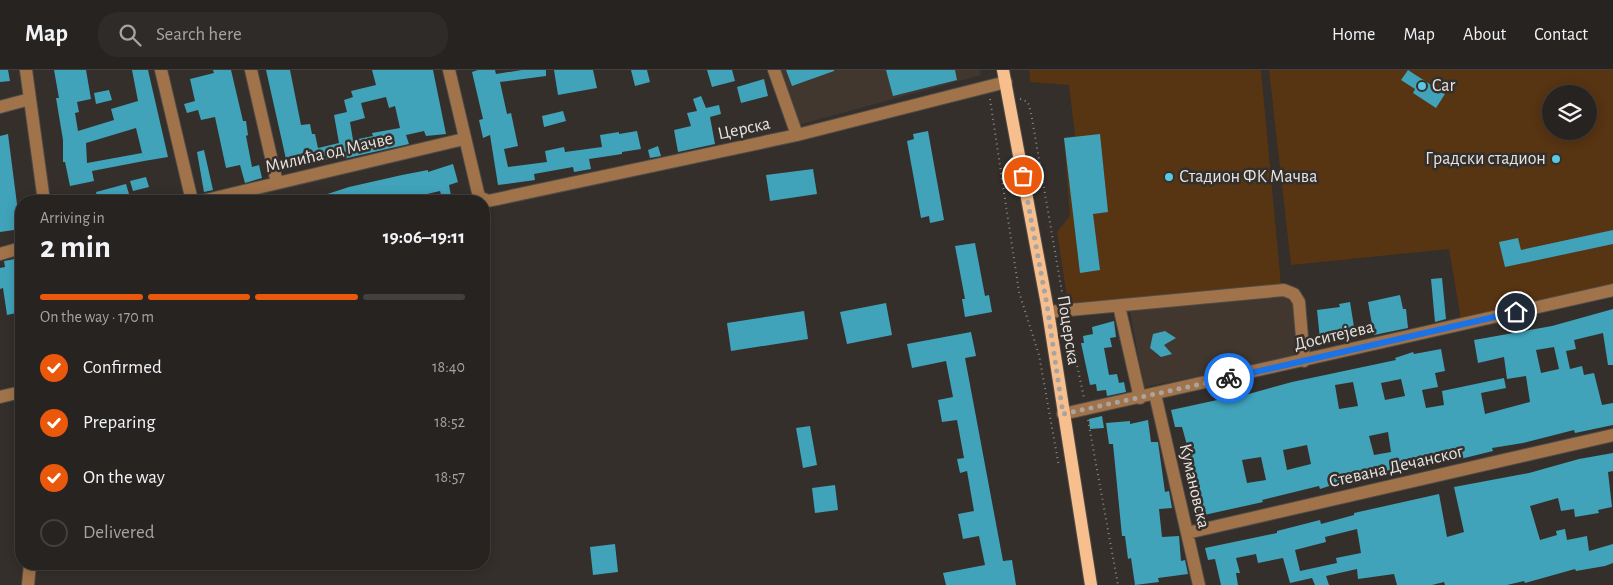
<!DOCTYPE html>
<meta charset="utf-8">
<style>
body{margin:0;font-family:"Alegreya Sans",sans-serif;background:#2f2b29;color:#f1f3f6;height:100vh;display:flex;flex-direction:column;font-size:19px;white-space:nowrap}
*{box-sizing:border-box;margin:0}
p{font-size:16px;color:#a4a4a5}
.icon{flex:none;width:28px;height:28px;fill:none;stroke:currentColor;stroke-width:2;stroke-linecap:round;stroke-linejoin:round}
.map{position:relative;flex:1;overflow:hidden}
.side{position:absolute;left:15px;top:125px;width:475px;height:375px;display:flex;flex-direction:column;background:#272320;border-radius:20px;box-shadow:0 2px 12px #0003,0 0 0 1px #43403e}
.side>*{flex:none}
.fabs{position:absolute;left:1542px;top:15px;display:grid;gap:10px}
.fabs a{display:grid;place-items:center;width:55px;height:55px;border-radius:50%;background:#272320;box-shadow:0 2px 12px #0003,0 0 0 1px #43403e;font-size:25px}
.pin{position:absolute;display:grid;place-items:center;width:42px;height:42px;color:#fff;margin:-21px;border:2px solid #fff;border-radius:50%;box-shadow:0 1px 5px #0007}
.courier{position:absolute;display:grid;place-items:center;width:50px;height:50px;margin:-25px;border:4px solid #1a73e8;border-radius:50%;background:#fff;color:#222;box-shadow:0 1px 6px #0007}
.head em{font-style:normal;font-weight:600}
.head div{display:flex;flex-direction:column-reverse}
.head{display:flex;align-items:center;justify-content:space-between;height:85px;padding:0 25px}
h1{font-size:32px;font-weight:600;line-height:38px}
.bar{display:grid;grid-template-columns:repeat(4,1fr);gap:8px 5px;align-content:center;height:60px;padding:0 25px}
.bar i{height:6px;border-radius:4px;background:#43403e}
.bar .selected{background:#ea580c}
.bar p{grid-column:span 4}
ol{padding:0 25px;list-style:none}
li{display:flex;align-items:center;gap:15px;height:55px}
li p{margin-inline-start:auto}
li .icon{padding:5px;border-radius:50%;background:#ea580c;color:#fff;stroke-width:4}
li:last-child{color:#a4a4a5}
li i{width:28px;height:28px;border:2px solid #43403e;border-radius:50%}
header{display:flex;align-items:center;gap:30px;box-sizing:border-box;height:70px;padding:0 25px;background:#272320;border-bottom:1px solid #43403e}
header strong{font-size:24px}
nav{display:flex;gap:28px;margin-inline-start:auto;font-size:18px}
.search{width:350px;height:45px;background:#2f2b29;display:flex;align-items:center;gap:12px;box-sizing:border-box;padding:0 18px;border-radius:20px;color:#a4a4a5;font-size:19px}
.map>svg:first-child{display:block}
.built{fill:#41372f}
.green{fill:#573412;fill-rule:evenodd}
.building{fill:#40a3ba;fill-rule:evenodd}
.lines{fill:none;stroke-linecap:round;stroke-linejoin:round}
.minor-casing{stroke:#504c48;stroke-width:14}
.major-casing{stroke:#504c48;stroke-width:14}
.path{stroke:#8e8a87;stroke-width:2;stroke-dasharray:1 4;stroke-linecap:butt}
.minor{stroke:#a1734a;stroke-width:12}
.major{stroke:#f8bf8e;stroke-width:12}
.done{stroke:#a8a4a1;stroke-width:5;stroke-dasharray:0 9}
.route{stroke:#1a73e8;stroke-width:6}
.poi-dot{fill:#58c9e3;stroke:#342f2b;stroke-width:2}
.labels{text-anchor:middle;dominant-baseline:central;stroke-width:5;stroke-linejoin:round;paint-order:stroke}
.poi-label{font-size:18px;fill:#e6e3e1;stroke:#342f2b;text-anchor:start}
.street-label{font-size:18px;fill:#e6e3e1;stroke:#342f2b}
</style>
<header>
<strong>Map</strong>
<div class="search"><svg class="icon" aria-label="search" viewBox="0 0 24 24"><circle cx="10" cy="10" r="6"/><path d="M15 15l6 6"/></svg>Search here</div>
<nav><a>Home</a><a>Map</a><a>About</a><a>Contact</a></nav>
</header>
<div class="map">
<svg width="1613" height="515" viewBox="0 0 1613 515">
<rect width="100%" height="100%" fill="#342f2b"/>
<path class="built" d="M778 0H980L981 5 798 55Z
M1285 225 1293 231 1297 288 1144 317 1130 241Z"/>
<path class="green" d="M1029 0H1261L1281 215 1068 233 1057 162 1070 146 1064 68 1075 66 1069 15 1030 12Z
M1269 0H1613V213L1461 250 1449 179 1291 195ZM1551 24H1589V61H1551Z"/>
<path class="building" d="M0 0H8L10 11 0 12Z
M54 0H86L91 29 77 32 79 42 75 43 78 61 114 50 111 39 138 31 132 0H148L168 87 144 91 136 58 86 73 87 93 142 83 144 91 92 101 94 111 70 116 65 92H63V70L56 28H59Z
M213 0H231L243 51H246L248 65 246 66 252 97 259 95 262 108 245 113 240 95 226 98 215 47 201 50 198 40 187 43 184 34 195 31 190 9 214 3Z
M266 0H290L301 55 310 54 312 64H315L318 78 339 73 334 45 347 42 344 30 353 27 351 21 376 15 372 0H433L446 64 426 66 424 61 406 65 409 74 343 89 342 86 288 98ZM386 27 389 38 395 36 400 58 372 63 373 66 353 70 350 52 365 48 361 33Z
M478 0H495L496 4 522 0H546V6L500 12 507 44 511 43 518 76 504 79 508 97 547 92 545 81 564 77 565 82 602 77 600 65 619 62V64L637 61 641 79 622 82V84L589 89 591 99 574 102 573 97 534 104 535 110 498 115 490 65 483 68 479 50 483 49 472 2Z
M554 0H593L597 18 558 25Z
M631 0H647L650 12 635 16Z
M707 0H732L735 11 712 17Z
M786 0H834V1L792 16Z
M886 0H955L957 10 893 26Z
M1408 0 1445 24 1436 38 1413 23 1415 19 1401 10Z
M764 9 768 26 741 33 737 17Z
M109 20 112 30 96 34 94 23Z
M701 26 706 38 719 35 721 44 710 47 715 74 678 82 674 60 691 56 687 43 697 41 693 29Z
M563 41 566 51 544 57 542 46Z
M928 61 944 150 930 153 929 146 921 148 907 71 914 69 913 64Z
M8 64 18 142H21V159L0 162V66Z
M1100 64 1108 142 1093 144 1100 200 1080 203 1064 68Z
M658 76 661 86 650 88 648 80Z
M204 80 213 120 204 122 197 82Z
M453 94 458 112 449 115 452 131H443L440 121 397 131H390L389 127 372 131H312V129L349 117 402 105 428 100V102Z
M813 99 817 124 770 131 766 105Z
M146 107 149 117 133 121 130 111Z
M126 114 129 124 109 129 110 131H98L96 122Z
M1613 160V174L1505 197 1499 172 1518 168 1521 180Z
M975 173 985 226 989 225 992 242 965 247 962 229H965L955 176Z
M20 188 21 242 7 245 3 218 0 219V198L5 197 4 191Z
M1442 208 1446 249 1435 252 1431 209Z
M1400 225 1403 239H1406L1408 258 1374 265 1368 232Z
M1350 232 1355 263 1320 269 1317 240 1340 237 1339 234Z
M886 233 892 265 847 274 840 242Z
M1613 239V295H1608L1603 263 1574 270 1576 279 1566 281 1570 299 1582 296 1584 305 1594 303 1602 335 1613 333V355L1575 363 1574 360 1523 373 1492 378 1493 381 1448 392 1447 389 1360 406 1320 419 1319 416 1262 430 1263 432 1195 447 1189 418 1192 417 1186 395 1192 393 1182 357H1175L1171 340 1222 329 1220 323 1234 320 1235 326 1238 327 1292 312 1396 290 1395 288 1413 282 1414 284 1441 279 1445 301 1435 303 1438 317 1422 320 1426 338 1444 335 1442 321 1504 308 1506 318 1481 323 1485 344 1530 332 1526 306 1507 309 1504 287 1478 293 1474 270 1552 256ZM1554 277 1559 299 1541 303 1536 280ZM1401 309 1405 326 1385 330 1381 313ZM1353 312 1358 336 1339 339 1335 315ZM1388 362 1391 382 1374 385 1369 366ZM1307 375 1311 394 1287 400 1283 380ZM1261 387 1266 410 1247 413 1242 390Z
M804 241 808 269 731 281 727 253Z
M1114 251 1116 267 1110 268 1112 277 1104 278 1109 305 1117 304 1119 313 1124 312 1126 322 1107 326 1106 320 1097 321 1096 314 1090 315 1081 273H1084L1083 266 1093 264 1092 257Z
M1165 261 1176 268 1164 275 1172 284 1161 287 1150 278 1153 264Z
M971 262 976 286 965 288 1003 491 1012 490 1016 515H946L943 503 985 495 979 466 963 469 958 444 974 441 967 401 960 403 957 389 964 388 957 350 942 352 938 330 953 327 946 291 912 298 907 274Z
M1102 346 1104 358 1090 359 1089 349Z
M1148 350 1151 372H1158L1165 422 1169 421 1172 438 1159 439 1162 467 1179 466 1181 491 1185 490 1188 504 1158 508 1159 512 1135 515 1131 488 1128 489 1125 466H1122L1113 374H1109L1106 353 1130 351V354Z
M810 356 817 395 803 398 796 358Z
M1613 383V401L1608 402 1612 437 1598 440 1599 443 1575 447 1574 439 1561 441 1558 428 1530 436 1540 470 1557 465 1556 461 1565 459 1567 470 1587 466 1589 481 1613 474V493L1605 496 1576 501 1575 499 1525 513 1524 511 1507 515H1445L1444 512 1432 515H1397L1394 504 1358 509 1357 499 1326 506 1329 515H1315L1312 508 1290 513 1283 488 1258 493 1256 484 1236 488 1240 503H1236L1238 515H1221L1215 489 1208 490 1205 478 1277 463V461L1320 450 1321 454 1354 445V443L1439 424 1447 467 1464 462 1454 417 1529 403 1579 389ZM1357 459 1361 483 1336 488 1337 493 1300 501 1295 480 1326 472 1325 467Z
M835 415 838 440 815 443 812 418Z
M615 474 618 502 593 505 590 477Z"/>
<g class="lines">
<g class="minor-casing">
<path id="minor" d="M26 0 44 131
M161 0 192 131
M251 0 277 113
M449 0 479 127 488 131 797 65 1006 12
M774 0 797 65
M0 37 30 29
M202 131 464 69
M0 184 21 178
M1119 236 1140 328
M1048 242 1284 220 1294 224 1299 232 1304 291
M1155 324 1199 515
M0 327 21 322
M1063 344 1613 220
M1187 463 1613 365
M28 515 30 494"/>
</g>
<g class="major-casing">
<path id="major" d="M1003 0 1047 235 1091 515"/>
</g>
<path class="path" d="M990 29 1019 222 1039 285 1059 397
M1020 29 1028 32 1031 43 1063 228
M1068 252 1084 328
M1088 350 1118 515"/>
<use href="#minor" class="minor"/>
<use href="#major" class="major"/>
</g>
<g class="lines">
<path class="done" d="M1023 106 1047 235 1063 344 1229 308"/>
<path class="route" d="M1229 308 1516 242"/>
</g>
<g class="poi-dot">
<circle cx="1422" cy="16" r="5"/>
<circle cx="1556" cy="89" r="5"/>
<circle cx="1169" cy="107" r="5"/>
</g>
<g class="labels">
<g class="poi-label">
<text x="1432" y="16">Car</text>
<text x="1546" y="89" text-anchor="end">Градски стадион</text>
<text x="1179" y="107">Стадион ФК Мачва</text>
</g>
<g class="street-label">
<text transform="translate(744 59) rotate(-12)">Церска</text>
<text transform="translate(329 83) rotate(-13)">Милића од Мачве</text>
<text transform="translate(1068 260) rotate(81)">Поцерска</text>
<text transform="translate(1334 266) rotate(-13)">Доситејева</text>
<text transform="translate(1396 397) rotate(-13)">Стевана Дечанског</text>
<text transform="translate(1194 416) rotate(77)">Кумановска</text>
</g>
</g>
</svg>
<div class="fabs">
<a><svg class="icon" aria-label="layers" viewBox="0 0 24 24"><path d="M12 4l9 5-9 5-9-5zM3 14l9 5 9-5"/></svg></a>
</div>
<div class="pin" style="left:1023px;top:106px;background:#ea580c"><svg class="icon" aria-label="bag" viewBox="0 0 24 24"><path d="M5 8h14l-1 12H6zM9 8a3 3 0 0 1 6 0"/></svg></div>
<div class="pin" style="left:1516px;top:242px;background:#1f2937"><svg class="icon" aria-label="home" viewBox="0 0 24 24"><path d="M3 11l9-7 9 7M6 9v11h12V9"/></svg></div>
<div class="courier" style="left:1229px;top:308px"><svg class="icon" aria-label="bike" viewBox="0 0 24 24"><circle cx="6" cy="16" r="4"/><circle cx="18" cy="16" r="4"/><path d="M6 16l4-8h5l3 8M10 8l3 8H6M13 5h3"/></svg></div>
<section class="side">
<div class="head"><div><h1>2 min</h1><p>Arriving in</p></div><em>19:06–19:11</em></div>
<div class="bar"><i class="selected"></i><i class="selected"></i><i class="selected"></i><i></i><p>On the way · 170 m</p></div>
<ol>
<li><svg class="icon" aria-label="check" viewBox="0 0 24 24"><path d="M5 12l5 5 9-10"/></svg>Confirmed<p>18:40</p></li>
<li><svg class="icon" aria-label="check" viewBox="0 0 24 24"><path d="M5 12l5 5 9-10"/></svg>Preparing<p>18:52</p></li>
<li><svg class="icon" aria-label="check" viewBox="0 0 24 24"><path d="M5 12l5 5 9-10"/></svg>On the way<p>18:57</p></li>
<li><i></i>Delivered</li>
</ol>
</section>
</div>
